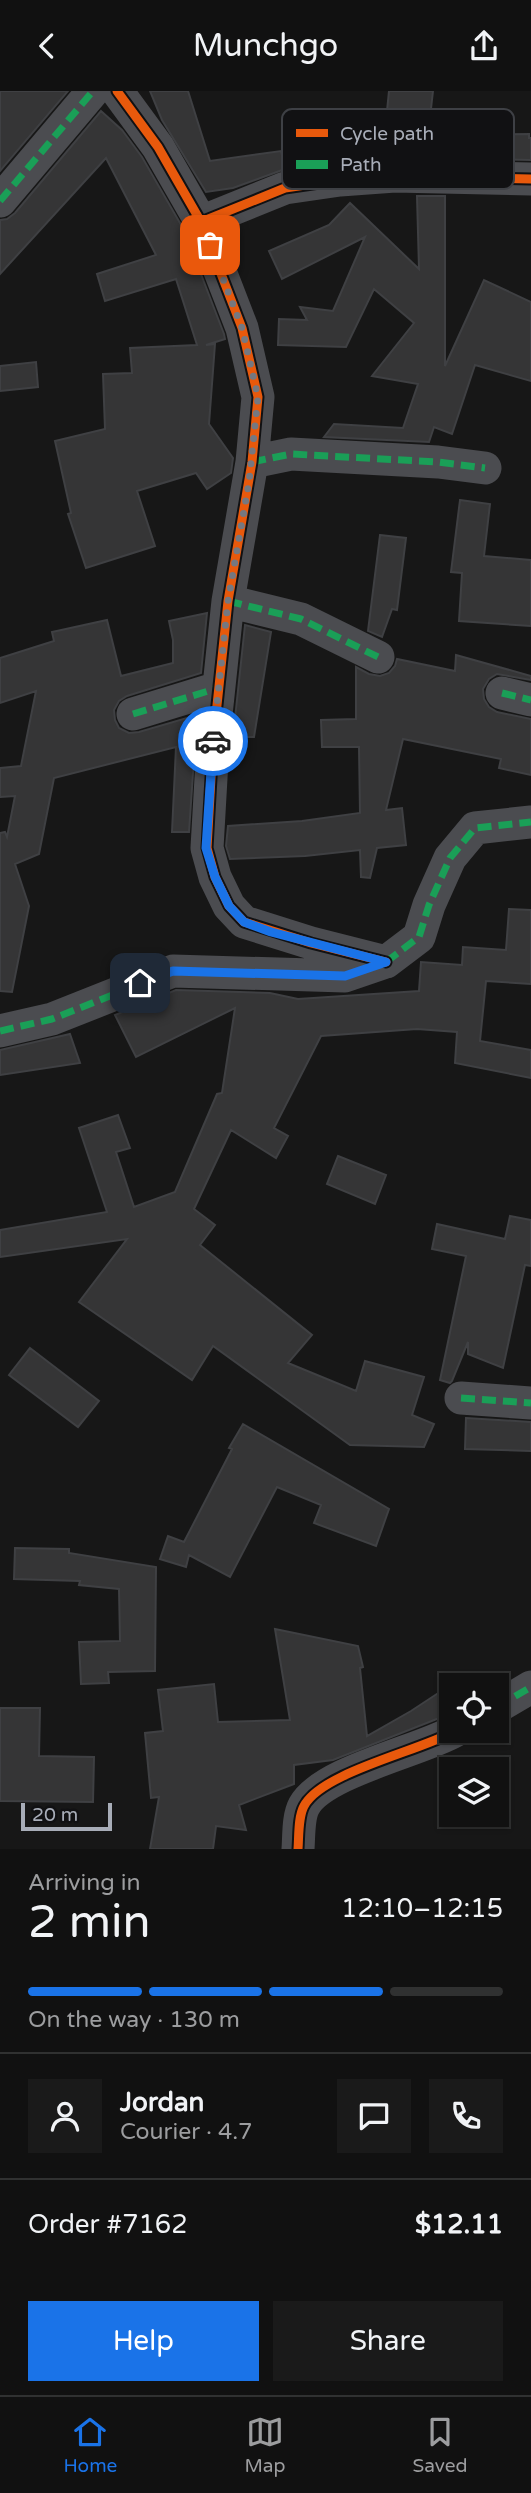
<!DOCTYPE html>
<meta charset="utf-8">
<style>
body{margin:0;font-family:"Varela Round",sans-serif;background:#1a1a1a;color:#f1f3f6;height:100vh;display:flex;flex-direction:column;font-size:26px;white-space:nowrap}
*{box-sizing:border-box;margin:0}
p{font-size:23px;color:#9c9d9f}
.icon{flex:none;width:38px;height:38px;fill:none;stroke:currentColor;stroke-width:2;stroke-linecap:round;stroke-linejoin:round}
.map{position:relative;height:1758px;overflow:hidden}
.panel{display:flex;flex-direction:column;background:#111;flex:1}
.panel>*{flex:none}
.tools{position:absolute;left:439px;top:1582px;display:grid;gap:14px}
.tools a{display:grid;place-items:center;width:70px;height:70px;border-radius:0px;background:#111;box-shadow:0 2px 5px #0004,0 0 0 2px #303131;font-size:35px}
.scale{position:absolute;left:21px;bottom:18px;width:91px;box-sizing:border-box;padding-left:7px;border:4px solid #a8adb8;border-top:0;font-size:19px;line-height:24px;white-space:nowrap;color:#a8adb8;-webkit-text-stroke:5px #111113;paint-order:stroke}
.pin{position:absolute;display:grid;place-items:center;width:60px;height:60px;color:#fff;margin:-30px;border-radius:14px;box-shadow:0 4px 10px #0006}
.courier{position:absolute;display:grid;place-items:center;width:70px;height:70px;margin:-35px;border:5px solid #1a73e8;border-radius:50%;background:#fff;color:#222;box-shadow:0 2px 9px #0007}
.overview em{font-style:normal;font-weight:600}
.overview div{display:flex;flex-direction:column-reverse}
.overview{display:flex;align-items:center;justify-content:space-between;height:119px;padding:0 28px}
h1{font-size:46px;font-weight:600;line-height:52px}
.bar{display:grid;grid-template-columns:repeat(4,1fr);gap:10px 7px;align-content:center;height:84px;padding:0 28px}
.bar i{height:9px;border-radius:5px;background:#303131}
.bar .active{background:#1a73e8}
.bar p{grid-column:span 4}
.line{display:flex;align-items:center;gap:18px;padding:0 28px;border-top:2px solid #303131}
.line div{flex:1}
.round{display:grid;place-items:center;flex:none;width:74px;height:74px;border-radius:0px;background:#1a1a1a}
.action{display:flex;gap:14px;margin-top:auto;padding:14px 28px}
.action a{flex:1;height:80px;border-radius:0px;background:#1a73e8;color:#fff;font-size:28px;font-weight:600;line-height:80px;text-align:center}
.action a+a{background:#1a1a1a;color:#f1f3f6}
header{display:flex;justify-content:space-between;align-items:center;height:91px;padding:0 28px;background:#111;font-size:32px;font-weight:600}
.menu{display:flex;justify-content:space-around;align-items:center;height:98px;border-top:2px solid #303131;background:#111;font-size:19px;color:#9c9d9f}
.menu a{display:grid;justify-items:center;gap:4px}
.menu .active{color:#1a73e8}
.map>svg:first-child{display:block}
.building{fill:#353536;stroke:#3f4043;stroke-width:2}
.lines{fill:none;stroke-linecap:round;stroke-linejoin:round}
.minor{stroke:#4b4c50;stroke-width:33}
.quiet{stroke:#1a9f57;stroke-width:7;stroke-dasharray:14 7;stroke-linecap:butt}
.cycleway-casing{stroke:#111113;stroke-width:13}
.cycleway{stroke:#e8590c;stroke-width:9}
.done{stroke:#757880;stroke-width:7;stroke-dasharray:0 12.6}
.route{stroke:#1a73e8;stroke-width:9}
.key{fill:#111113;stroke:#3e4045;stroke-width:2}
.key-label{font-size:19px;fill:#a8adb8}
</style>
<header><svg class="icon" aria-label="back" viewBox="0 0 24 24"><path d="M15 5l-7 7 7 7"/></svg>Munchgo<svg class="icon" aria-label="share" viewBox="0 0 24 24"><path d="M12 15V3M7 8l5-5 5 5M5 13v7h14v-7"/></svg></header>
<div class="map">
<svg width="531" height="1758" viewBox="0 0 531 1758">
<rect width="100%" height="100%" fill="#171717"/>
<path class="building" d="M0 0H68L0 80Z
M150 0H188L210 70 281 60 285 78 233 97 206 101 162 29Z
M389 0H433L428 44 529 43V47H531V69L385 66 384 50Z
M101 20 122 39 142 66 184 139 224 243 225 248 206 254 215 253 209 333 233 367 231 382 207 398 196 382 137 400 155 455 86 477 68 423 71 422 55 350 105 338 103 283 132 282 130 257 197 254 176 188 105 210 97 183 156 164 106 67 0 183V129L7 128 15 122Z
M417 105H445V275L484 189 531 211V290L475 274 452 343 434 336 429 351 324 346 334 333 403 337 418 293 372 285 414 232 374 198 346 256 278 254 279 228 307 229 300 216 333 220 365 146 282 188 269 160 329 134 350 112 419 178Z
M36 271 38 296 0 300V275Z
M460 409 490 413 484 465 531 469V535L459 530 462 482 451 481Z
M380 444 406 447 397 519 392 518 382 546 368 540Z
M207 522 201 582 127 605 119 610 114 619 115 629 119 637 129 642 139 641 197 624 189 741H172L176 656 54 687 39 763 15 773 29 815 12 901 0 900V742L5 741 7 746 15 705 0 706V677L21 675 36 600 0 612V567L54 550 52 541 107 529 121 585 173 572V549L169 530Z
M245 534 271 541 254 646H233Z
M456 564 531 585V589L497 583 489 588 483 598 484 608 489 616 497 621 531 628V684L499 677 501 668 403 648 386 719 402 717 406 754 377 757 370 787 361 786 360 759 305 765 230 768 226 755 228 735 302 730 360 722 359 656H322L321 629 356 628V576L369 583 380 585 389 582 395 575 397 568 455 580Z
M509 818 531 819V893L486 890 480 950 531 959V987L455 972 457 941 417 938 321 945 274 1037 288 1045 276 1067 231 1039 194 1118 215 1134 200 1154 312 1244 288 1272 356 1300 365 1270 424 1286 412 1324 434 1333 424 1356 350 1354 213 1255 192 1289 79 1211 127 1148 0 1166V1139L107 1121 79 1037 118 1024 130 1057 116 1061 134 1116 175 1101 217 1003 222 1002 235 917 136 966 115 924 176 899 270 902 298 908 419 900 421 871 462 874 463 856 506 859Z
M70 943 80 972 0 984V959Z
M338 1065 386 1084 375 1113 327 1093Z
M510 1125 531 1129V1175L525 1174 503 1277 468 1263V1251L452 1290 450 1292 440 1289 466 1165 432 1158 437 1133 505 1148Z
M30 1257 99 1310 78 1336 9 1284Z
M466 1327 531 1331V1360L465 1358Z
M243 1333 389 1418 376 1455 314 1432 321 1414 277 1396 230 1486 189 1464 186 1476 160 1468 168 1445 184 1451 232 1358 229 1357Z
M15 1457 69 1458V1462L156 1476 155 1580 108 1581 109 1592 81 1593 79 1551 120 1550 119 1498 79 1494 80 1490 14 1488Z
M275 1538 358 1555 363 1576 360 1577 367 1645 411 1620 452 1593V1622L333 1669 294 1674V1693L239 1714 246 1739 216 1735 213 1758H150L159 1706 151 1707 145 1642 163 1640 158 1599 214 1593 218 1631 290 1629Z
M0 1617H40L39 1665 94 1666 93 1711 0 1710Z"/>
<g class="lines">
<path class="minor" d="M117 0 158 56 201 131 285 97 340 89 395 85 531 88
M0 110 93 0
M201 131 242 237 258 306 252 371 228 510 213 652 207 757 215 786 229 815 244 831 311 852 386 871
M252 371 291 363 438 371 485 377
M228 510 301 528 378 566
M502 602 531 609
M133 623 218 597
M0 940 52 928 173 880 345 885 386 871 419 846 429 814 450 767 475 737 531 731
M461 1307 531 1312
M497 1616 531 1596
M298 1758C299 1745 298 1726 304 1715 322 1681 420 1660 455 1640"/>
<path class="quiet" d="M0 110 93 0
M252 371 291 363 438 371 485 377
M228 510 301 528 378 566
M502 602 531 609
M133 623 218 597
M0 940 52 928 173 880 345 885 386 871 419 846 429 814 450 767 475 737 531 731
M461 1307 531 1312
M497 1616 531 1596"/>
<g class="cycleway-casing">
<path id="cycleway" d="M117 0 158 56 201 131 285 97 340 89 395 85 531 88
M201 131 242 237 258 306 252 371 228 510 213 652 207 757 215 786 229 815 244 831 311 852 386 871
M298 1758C299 1745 298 1726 304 1715 322 1681 420 1660 455 1640"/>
</g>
<use href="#cycleway" class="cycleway"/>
</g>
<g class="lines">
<path class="done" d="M210 154 242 237 258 306 249 391 228 510 213 650"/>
<path class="route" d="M140 892 173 880 345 885 386 871 271 841 244 831 229 815 215 786 206 757 213 650"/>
</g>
<rect x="282" y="18" width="232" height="80" rx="10" class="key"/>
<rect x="296" y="38" width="32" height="8" fill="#e8590c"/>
<rect x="296" y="69" width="32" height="9" fill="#1a9f57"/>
<g class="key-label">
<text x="340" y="49">Cycle path</text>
<text x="340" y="80">Path</text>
</g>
</svg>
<div class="tools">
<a><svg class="icon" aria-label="locate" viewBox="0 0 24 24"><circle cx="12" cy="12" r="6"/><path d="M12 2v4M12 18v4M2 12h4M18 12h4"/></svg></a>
<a><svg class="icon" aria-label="layers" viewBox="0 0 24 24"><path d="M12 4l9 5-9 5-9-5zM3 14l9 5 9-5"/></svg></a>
</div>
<div class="scale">20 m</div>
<div class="pin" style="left:210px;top:154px;background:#ea580c"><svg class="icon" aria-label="bag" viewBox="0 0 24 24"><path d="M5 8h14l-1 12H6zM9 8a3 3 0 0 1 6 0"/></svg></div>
<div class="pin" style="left:140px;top:892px;background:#1f2937"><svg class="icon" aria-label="home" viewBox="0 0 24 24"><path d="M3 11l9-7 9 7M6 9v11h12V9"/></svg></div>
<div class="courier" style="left:213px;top:650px"><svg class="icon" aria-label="car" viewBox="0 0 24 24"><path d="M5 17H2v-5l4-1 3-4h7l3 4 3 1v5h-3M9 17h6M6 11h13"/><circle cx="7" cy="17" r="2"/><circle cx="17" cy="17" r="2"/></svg></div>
</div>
<section class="panel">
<div class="overview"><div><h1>2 min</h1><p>Arriving in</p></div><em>12:10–12:15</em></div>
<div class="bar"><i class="active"></i><i class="active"></i><i class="active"></i><i></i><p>On the way · 130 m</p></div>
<div class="line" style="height:126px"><a class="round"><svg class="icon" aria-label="person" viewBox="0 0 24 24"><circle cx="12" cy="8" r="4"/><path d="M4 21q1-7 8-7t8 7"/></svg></a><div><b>Jordan</b><p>Courier · 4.7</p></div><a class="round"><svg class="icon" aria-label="chat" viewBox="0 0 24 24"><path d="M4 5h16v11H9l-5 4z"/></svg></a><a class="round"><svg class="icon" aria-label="phone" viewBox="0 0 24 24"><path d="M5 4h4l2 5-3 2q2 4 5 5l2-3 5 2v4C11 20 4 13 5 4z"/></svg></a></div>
<div class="line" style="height:91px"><div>Order #7162</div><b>$12.11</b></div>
<div class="action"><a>Help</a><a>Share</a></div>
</section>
<nav class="menu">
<a class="active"><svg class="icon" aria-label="home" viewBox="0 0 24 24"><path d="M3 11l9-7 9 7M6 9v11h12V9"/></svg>Home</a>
<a><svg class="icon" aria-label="map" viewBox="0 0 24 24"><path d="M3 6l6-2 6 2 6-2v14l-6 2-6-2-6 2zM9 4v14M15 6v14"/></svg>Map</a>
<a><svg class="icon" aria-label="saved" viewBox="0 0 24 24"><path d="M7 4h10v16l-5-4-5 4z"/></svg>Saved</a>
</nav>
